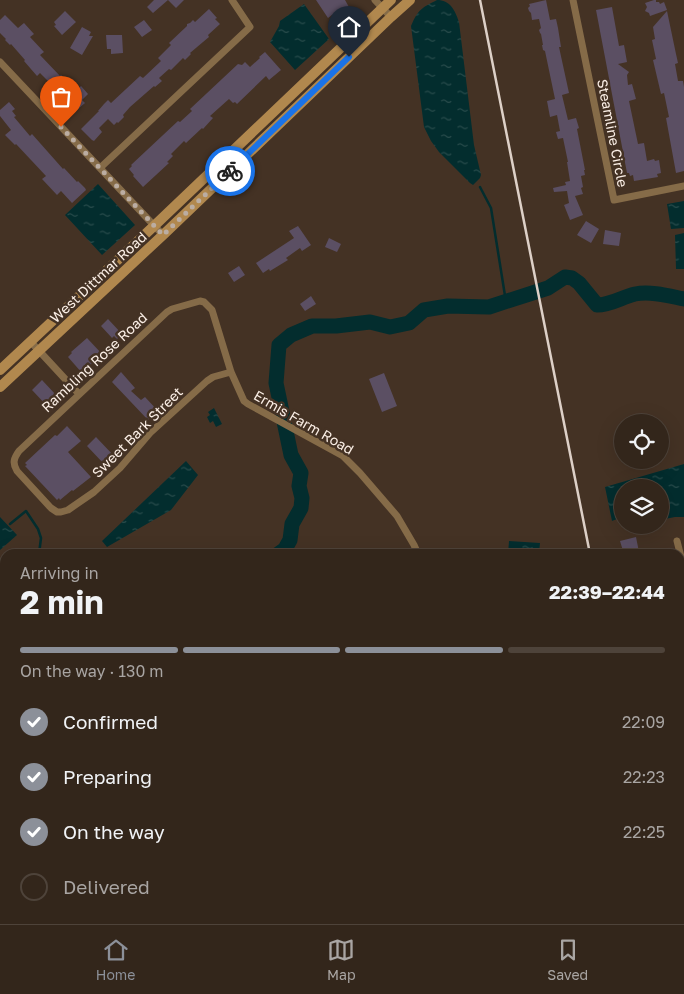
<!DOCTYPE html>
<meta charset="utf-8">
<style>
body{margin:0;font-family:"Golos Text",sans-serif;background:#3e3228;color:#f1f3f6;height:100vh;display:flex;flex-direction:column;font-size:19px;white-space:nowrap}
*{box-sizing:border-box;margin:0}
p{font-size:16px;color:#a9a5a3}
.icon{flex:none;width:28px;height:28px;fill:none;stroke:currentColor;stroke-width:2;stroke-linecap:round;stroke-linejoin:round}
.map{position:relative;flex:1;overflow:hidden}
.side{position:absolute;left:0px;top:549px;width:685px;height:376px;display:flex;flex-direction:column;background:#33261b;border-radius:15px 15px 0 0;box-shadow:0 5px 20px #0002,0 0 0 1px #4e433a}
.side>*{flex:none}
.fabs{position:absolute;left:614px;top:414px;display:grid;gap:10px}
.fabs a{display:grid;place-items:center;width:55px;height:55px;border-radius:50%;background:#33261b;box-shadow:0 5px 20px #0002,0 0 0 1px #4e433a;font-size:25px}
.pin{position:absolute;display:grid;place-items:center;width:42px;height:42px;color:#fff;margin:-51px -21px;border-radius:50% 50% 50% 0;rotate:-45deg;box-shadow:0 0 5px #0007}
.pin .icon{rotate:45deg}
.courier{position:absolute;display:grid;place-items:center;width:50px;height:50px;margin:-25px;border:4px solid #1a73e8;border-radius:50%;background:#fff;color:#222;box-shadow:0 1px 6px #0007}
.headline em{font-style:normal;font-weight:700}
.headline div{display:flex;flex-direction:column-reverse}
.headline{display:flex;align-items:center;justify-content:space-between;height:85px;padding:0 20px}
h1{font-size:32px;font-weight:700;line-height:38px}
.bar{display:grid;grid-template-columns:repeat(4,1fr);gap:8px 5px;align-content:center;height:60px;padding:0 20px}
.bar i{height:6px;border-radius:4px;background:#4e433a}
.bar .selected{background:#8c9099}
.bar p{grid-column:span 4}
ol{padding:0 20px;list-style:none}
li{display:flex;align-items:center;gap:15px;height:55px}
li p{margin-inline-start:auto}
li .icon{padding:5px;border-radius:50%;background:#8c9099;color:#fff;stroke-width:4}
li:last-child{color:#a9a5a3}
li i{width:28px;height:28px;border:2px solid #4e433a;border-radius:50%}
.tab-bar{display:flex;justify-content:space-around;align-items:center;height:70px;border-top:1px solid #4e433a;background:#33261b;font-size:14px;color:#a9a5a3}
.tab-bar a{display:grid;justify-items:center;gap:2px}
.tab-bar .selected{color:#8c9099}
.map>svg:first-child{display:block}
.medical{fill:#443d2c}
.water{fill:url(#water-ripples)}
.lines{fill:none;stroke-linecap:round;stroke-linejoin:round}
.stream{stroke:#032d2e;stroke-width:2.5}
.river{stroke:#032d2e;stroke-width:15}
.building{fill:#5b4f63}
.street{stroke:#856b48;stroke-width:7}
.secondary{stroke:#b1884e;stroke-width:10}
.rail{stroke:#ddd0c7;stroke-width:2.5}
.done{stroke:#bbada2;stroke-width:5;stroke-dasharray:0 9}
.route{stroke:#1a73e8;stroke-width:6}
.labels{text-anchor:middle;dominant-baseline:central;stroke-width:5;stroke-linejoin:round;paint-order:stroke}
.street-label{font-size:14px;fill:#fbefe6;stroke:#443224}
</style>
<div class="map">
<svg width="684" height="924" viewBox="0 0 684 924">
<defs>
<pattern id="water-ripples" width="26" height="14" patternUnits="userSpaceOnUse" patternTransform="scale(1.25)"><rect width="26" height="14" fill="#032d2e"/><path d="M2 4q2-2 4 0t4 0M15 11q2-2 4 0t4 0" fill="none" stroke="#294c4c"/></pattern>
</defs>
<rect width="100%" height="100%" fill="#443224"/>
<path class="medical" d="M25 920H513L518 924H22Z"/>
<path class="water" d="M437 0C450 0 455 10 459 22L474 145 481 175 480 178 473 185 470 183 439 152 431 141 424 127 411 26C418 10 421 8 437 0Z
M304 4 329 39 295 70 270 42 279 26 280 21Z
M98 184 135 225 102 255 65 215Z
M684 201V228L671 229 667 204Z
M684 233V269H676L675 235Z
M214 408 222 424 216 427 213 421 210 423 207 417 210 415 208 412Z
M186 461 198 475 171 510 107 547 102 541Z
M684 464V517H675L660 520V488H622V517L612 521 605 487Z
M0 517 17 535 0 550Z
M509 541 540 543 539 554H508Z"/>
<g class="lines">
<path class="stream" d="M480 187 491 208 506 302
M10 524 26 511 38 529 41 538 39 554"/>
<path class="river" d="M278 554 285 549 290 540 292 524 301 508 302 498 299 486 301 473 291 455 276 383 279 345 291 335 312 326H336L370 322 390 327 409 323 424 310 448 306 489 307 548 288 565 277 572 278 579 283 597 305C611 305 622 297 635 294 651 291 669 296 684 299
M0 653 5 649"/>
</g>
<path class="building" d="M154 0H168L153 13 147 7Z
M168 0H184L176 8Z
M316 0H345L349 7 333 17 332 15 328 18Z
M546 0 550 20 556 19 558 28 561 47H559L569 93 562 95 568 120 576 118 579 128 577 129 585 170H584L585 175 581 176 583 187 581 188 583 194 575 196 583 215 570 220 564 205 569 203 567 191 554 192 553 188 566 185 565 182 570 181 567 162H568L563 138 558 139 556 132 560 131 557 115 550 117 547 101 555 99 545 51 543 50 542 45H543L541 34 540 33 539 30 541 28 539 19 532 20 531 13 529 11 528 8 530 6 529 4Z
M654 0H656V2H659L660 4 664 2 667 10 650 16 649 13 645 11 647 7 645 3Z
M612 7 619 46 624 45 627 62 618 64 629 72 627 75 628 85 632 84 636 99 629 101 638 144 644 143 647 161 654 159 655 161 659 160 661 173 657 174 658 177 634 181 633 175 630 176 629 173H627L596 10Z
M209 9 217 18 215 19 220 24 208 35 209 37 203 42 190 53 191 54 185 60 183 58 171 70 169 69 159 78 162 81 155 87 154 86 130 107 123 115 124 117 118 123 117 122 114 125 108 119 99 128 102 132 94 141 92 140 81 129 99 111H98L104 104 108 100 111 103 140 76 143 78 161 61 158 58 171 45 169 43 187 26V24L190 23 193 20 195 22Z
M65 11 76 22 62 35 54 26 56 25 54 22Z
M667 11 676 54 678 63 675 64 678 81H683L684 87V171L676 173 666 118 669 117 664 93 661 94 653 60 656 59 652 40 655 39 653 27Z
M5 15 18 28 24 23 34 34 30 37 44 52 40 55 60 76 61 75 76 91 81 86 88 94 82 100 85 103 73 113 50 85 51 84 40 73 37 76 24 61 25 60 11 44 10 45 5 40 6 39 0 33V20Z
M144 20 152 30 142 37 134 27Z
M82 27 91 32 89 36H93L82 55 70 48Z
M106 35H122L123 53 111 54V49H107Z
M265 52 281 70 269 80 266 76 237 104 235 102 233 103 229 99 210 116 213 118 203 129 202 128 186 143 184 141 171 154 173 156 167 162 169 163 143 187 133 176 134 175 129 169 132 166 131 165 178 121 180 122 192 111 190 109 238 64 242 65 245 62 250 67 260 58 259 57Z
M9 102 15 109 12 111 16 116 14 117 30 136 32 134 63 169 64 168 77 182 78 181 85 188 86 190 72 203 61 191 57 195 42 179 46 176 16 144 15 145 5 135 11 130 0 116V110Z
M586 221 599 229 591 243 577 235Z
M298 226 311 245 302 251 300 248 286 258 288 260 270 271 269 269 263 273 256 263 294 238 289 231Z
M605 230 621 233 619 246 603 244Z
M329 238 341 244 337 252 325 247Z
M239 266 245 275 234 282 228 273Z
M311 296 316 304 305 311 300 304Z
M108 319 122 334 117 339 114 336 112 338 101 326Z
M87 338 102 354 82 373 68 357 72 353 71 352Z
M121 372 135 388 131 391 141 400 145 397 159 412 153 417 152 416 148 420 112 382Z
M384 373 397 406 382 412 369 379Z
M42 380 56 395 51 399 53 400 47 406 32 390Z
M67 426 81 441 68 452 91 477 73 491 72 490 60 500 59 498 57 500 25 466 27 465 25 463 55 435 57 436Z
M96 437 114 456 104 464 87 446Z
M636 537 639 552 634 554H624L620 541Z"/>
<g class="lines">
<path class="street" d="M375 0 391 17
M573 0 614 200 684 186
M0 62 163 235
M100 168 250 27 232 0
M30 341 79 394
M231 372 213 377 207 381 150 433 120 468 94 492 68 510 61 512H57L51 508 17 471C12 463 14 458 19 451L167 312 172 309 200 301 204 302 212 310 231 372 244 401 248 404 343 456 360 473 397 516 414 545 418 554
M677 541 684 569
M562 920 563 924"/>
<path class="secondary" d="M0 370 154 226 391 0
M0 387 163 235 391 17 410 0"/>
<path class="rail" d="M480 0 590 554
M662 920 663 924"/>
</g>
<g class="lines">
<path class="done" d="M61 127 163 235 230 171"/>
<path class="route" d="M230 171 349 57"/>
</g>
<g class="labels">
<g class="street-label">
<text transform="translate(613 133) rotate(79)">Steamline Circle</text>
<text transform="translate(98 277) rotate(-43)">West Dittmar Road</text>
<text transform="translate(94 362) rotate(-43)">Rambling Rose Road</text>
<text transform="translate(304 422) rotate(30)">Ermis Farm Road</text>
<text transform="translate(137 432) rotate(-45)">Sweet Bark Street</text>
</g>
</g>
</svg>
<div class="fabs">
<a><svg class="icon" aria-label="locate" viewBox="0 0 24 24"><circle cx="12" cy="12" r="6"/><path d="M12 2v4M12 18v4M2 12h4M18 12h4"/></svg></a>
<a><svg class="icon" aria-label="layers" viewBox="0 0 24 24"><path d="M12 4l9 5-9 5-9-5zM3 14l9 5 9-5"/></svg></a>
</div>
<div class="pin" style="left:61px;top:127px;background:#ea580c"><svg class="icon" aria-label="bag" viewBox="0 0 24 24"><path d="M5 8h14l-1 12H6zM9 8a3 3 0 0 1 6 0"/></svg></div>
<div class="pin" style="left:349px;top:57px;background:#1f2937"><svg class="icon" aria-label="home" viewBox="0 0 24 24"><path d="M3 11l9-7 9 7M6 9v11h12V9"/></svg></div>
<div class="courier" style="left:230px;top:171px"><svg class="icon" aria-label="bike" viewBox="0 0 24 24"><circle cx="6" cy="16" r="4"/><circle cx="18" cy="16" r="4"/><path d="M6 16l4-8h5l3 8M10 8l3 8H6M13 5h3"/></svg></div>
<section class="side">
<div class="headline"><div><h1>2 min</h1><p>Arriving in</p></div><em>22:39–22:44</em></div>
<div class="bar"><i class="selected"></i><i class="selected"></i><i class="selected"></i><i></i><p>On the way · 130 m</p></div>
<ol>
<li><svg class="icon" aria-label="check" viewBox="0 0 24 24"><path d="M5 12l5 5 9-10"/></svg>Confirmed<p>22:09</p></li>
<li><svg class="icon" aria-label="check" viewBox="0 0 24 24"><path d="M5 12l5 5 9-10"/></svg>Preparing<p>22:23</p></li>
<li><svg class="icon" aria-label="check" viewBox="0 0 24 24"><path d="M5 12l5 5 9-10"/></svg>On the way<p>22:25</p></li>
<li><i></i>Delivered</li>
</ol>
</section>
</div>
<nav class="tab-bar">
<a class="selected"><svg class="icon" aria-label="home" viewBox="0 0 24 24"><path d="M3 11l9-7 9 7M6 9v11h12V9"/></svg>Home</a>
<a><svg class="icon" aria-label="map" viewBox="0 0 24 24"><path d="M3 6l6-2 6 2 6-2v14l-6 2-6-2-6 2zM9 4v14M15 6v14"/></svg>Map</a>
<a><svg class="icon" aria-label="saved" viewBox="0 0 24 24"><path d="M7 4h10v16l-5-4-5 4z"/></svg>Saved</a>
</nav>
